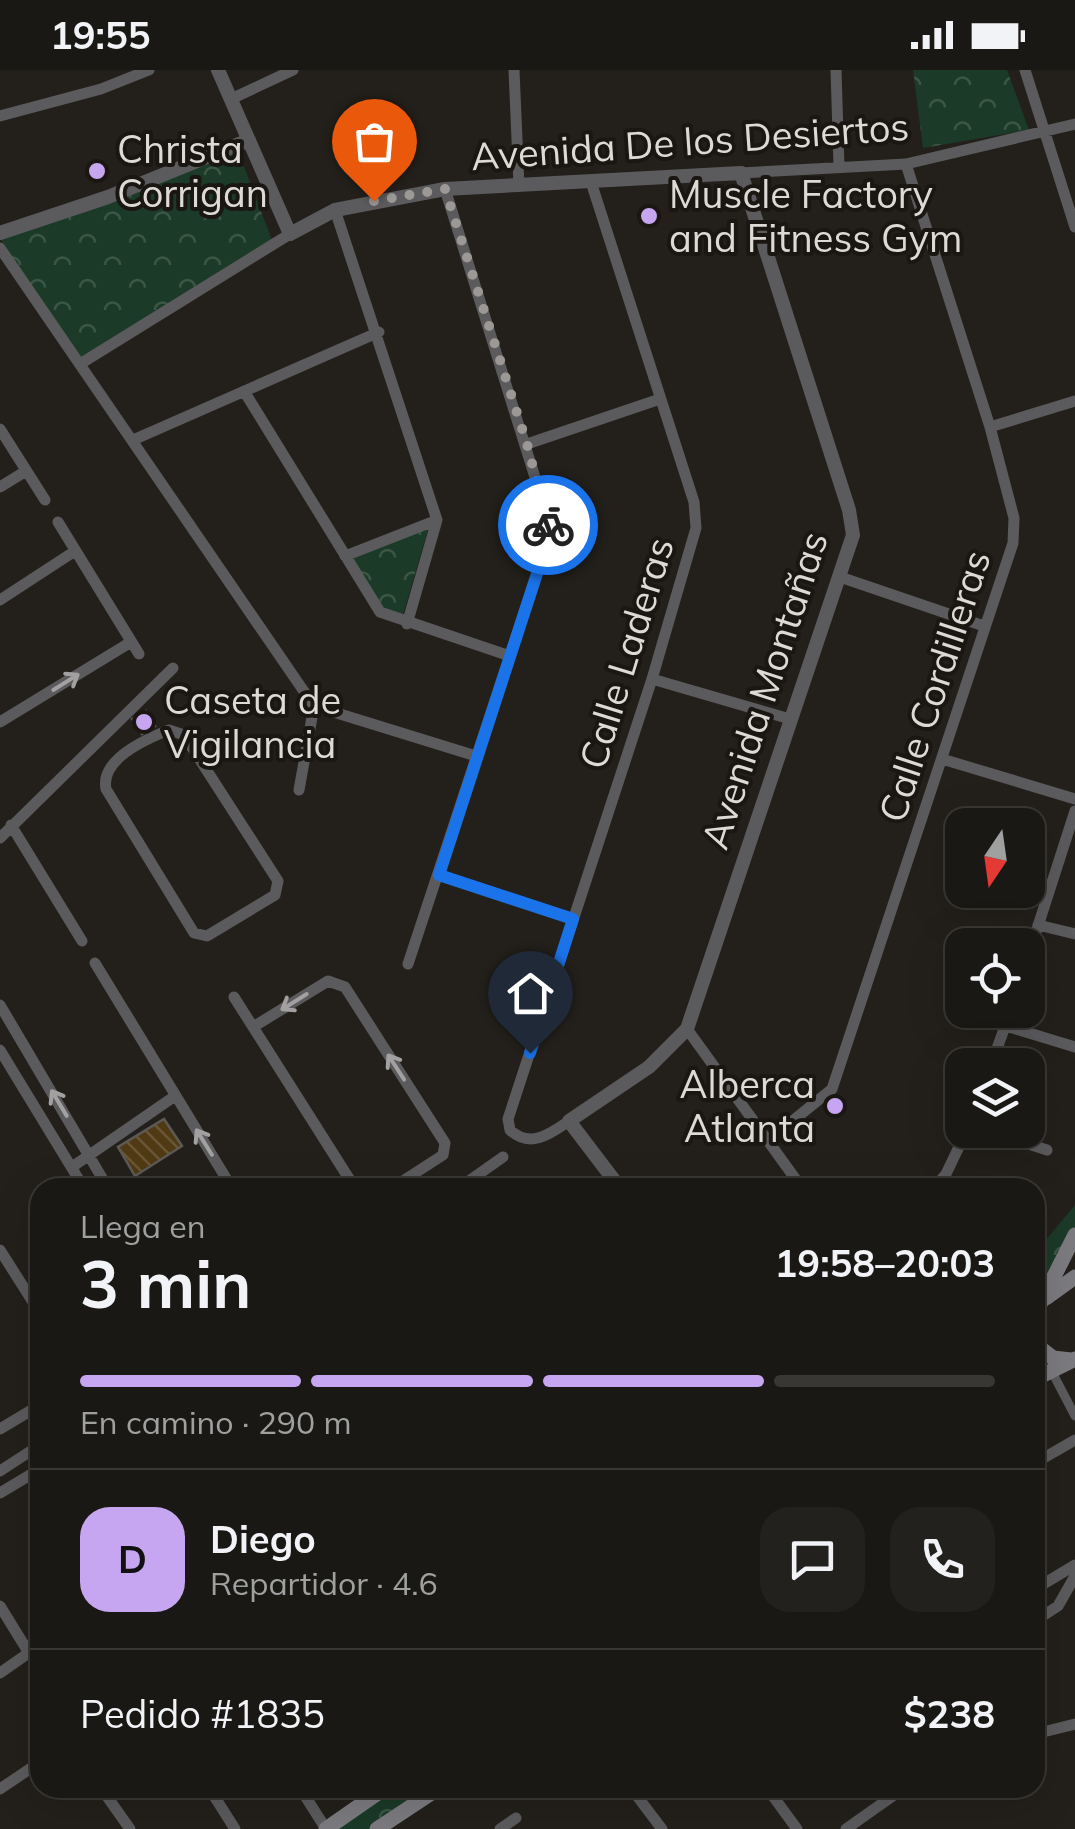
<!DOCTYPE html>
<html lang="es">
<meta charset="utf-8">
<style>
body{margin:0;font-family:Mulish,sans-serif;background:#23211d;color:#f1f3f6;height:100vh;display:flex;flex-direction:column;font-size:38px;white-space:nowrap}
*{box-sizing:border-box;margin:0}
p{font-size:32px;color:#9fa0a0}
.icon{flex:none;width:55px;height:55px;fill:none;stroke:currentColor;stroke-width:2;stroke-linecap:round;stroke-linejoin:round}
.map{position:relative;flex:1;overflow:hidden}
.sheet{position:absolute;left:30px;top:1108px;width:1015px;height:620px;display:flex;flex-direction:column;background:#1a1814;border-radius:30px;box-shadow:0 10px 40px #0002,0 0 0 2px #383734}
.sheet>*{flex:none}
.needle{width:65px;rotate:193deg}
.tools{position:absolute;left:945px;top:738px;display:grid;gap:20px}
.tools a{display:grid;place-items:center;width:100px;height:100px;border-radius:20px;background:#1a1814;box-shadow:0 10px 40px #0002,0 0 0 2px #383734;font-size:50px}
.pin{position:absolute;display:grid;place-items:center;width:85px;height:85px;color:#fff;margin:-102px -42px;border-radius:50% 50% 50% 0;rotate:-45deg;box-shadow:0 0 10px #0007}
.pin .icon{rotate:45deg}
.courier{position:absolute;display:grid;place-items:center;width:100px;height:100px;margin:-50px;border:8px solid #1a73e8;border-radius:50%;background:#fff;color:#222;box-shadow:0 2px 12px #0007}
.head em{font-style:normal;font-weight:700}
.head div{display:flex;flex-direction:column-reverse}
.head{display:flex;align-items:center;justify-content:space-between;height:170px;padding:0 50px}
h1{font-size:65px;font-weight:700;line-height:75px}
.bar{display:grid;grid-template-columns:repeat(4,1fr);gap:15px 10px;align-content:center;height:120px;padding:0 50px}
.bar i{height:12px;border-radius:8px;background:#383734}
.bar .selected{background:#c6a6f0}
.bar p{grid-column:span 4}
.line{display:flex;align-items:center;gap:25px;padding:0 50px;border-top:2px solid #383734}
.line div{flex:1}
.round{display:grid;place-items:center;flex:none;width:105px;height:105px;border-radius:30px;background:#23211d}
.status{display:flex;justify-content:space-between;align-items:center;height:70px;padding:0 50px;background:#1a1814;direction:ltr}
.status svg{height:28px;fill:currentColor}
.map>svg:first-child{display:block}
.forest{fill:url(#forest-crowns)}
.building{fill:url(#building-back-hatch);stroke:#5d5954;stroke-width:2.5}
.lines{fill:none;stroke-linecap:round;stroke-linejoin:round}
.pedestrian{stroke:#5b5a5d;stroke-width:9}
.minor{stroke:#5b5a5d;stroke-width:11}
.tertiary{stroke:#5b5a5d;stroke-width:14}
.secondary{stroke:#7c7b80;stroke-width:15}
.oneway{stroke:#a2a0a0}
.done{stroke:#9b9895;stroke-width:10;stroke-dasharray:0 18}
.route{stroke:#1a73e8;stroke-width:12}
.poi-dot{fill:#c6a6f0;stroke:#1a1612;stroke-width:4}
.labels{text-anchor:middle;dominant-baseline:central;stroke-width:8;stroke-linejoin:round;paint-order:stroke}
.street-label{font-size:38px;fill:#dcd9d6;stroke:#1a1612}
.poi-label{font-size:38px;fill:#dcd9d6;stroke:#1a1612;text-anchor:start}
</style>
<div class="status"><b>19:55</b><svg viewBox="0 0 49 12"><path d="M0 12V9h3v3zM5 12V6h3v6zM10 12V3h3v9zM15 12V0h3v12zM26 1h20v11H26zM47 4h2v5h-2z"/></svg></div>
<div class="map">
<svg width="1075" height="1759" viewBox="0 0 1075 1759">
<defs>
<pattern id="forest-crowns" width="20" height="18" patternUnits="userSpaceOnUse" patternTransform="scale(2.5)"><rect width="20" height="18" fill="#1b3a28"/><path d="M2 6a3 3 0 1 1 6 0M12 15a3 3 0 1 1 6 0" fill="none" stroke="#3c5646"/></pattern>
<pattern id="building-back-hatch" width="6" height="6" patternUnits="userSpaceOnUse" patternTransform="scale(2.5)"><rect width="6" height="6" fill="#503a13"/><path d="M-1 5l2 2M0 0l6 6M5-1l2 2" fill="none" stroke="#695635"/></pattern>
</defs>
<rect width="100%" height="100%" fill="#23201b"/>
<path class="forest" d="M913 0H1007L1029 60 923 78Z
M238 81 272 170 79 290 0 168Z
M429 456 402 548 383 538 350 487Z
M1075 1135V1164L1035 1236V1183Z
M391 1718H431L370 1759H332Z"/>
<path class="building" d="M146 641 155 656 142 664 132 649Z
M164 1049 182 1076 135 1106 118 1077Z"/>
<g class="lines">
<path class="pedestrian" d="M1051 1300 1075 1346"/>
<path class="minor" d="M514 0 519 116
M836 0 839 97
M1025 0 1075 157
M231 29 293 0
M0 46 101 19 149 0
M741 103 906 94 1075 54
M335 140 437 450 407 554
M0 178 314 636 476 686
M80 294 290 164
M244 321 380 542 510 586
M990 357 1075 331
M0 359 45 430
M133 370 379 262
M527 374 660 329
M0 417 26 401
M58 452 139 584
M345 486 437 450
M840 507 984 556
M0 530 75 481
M652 609 790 649
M0 652 131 572
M169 660 184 665 278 811 275 825 207 866 194 863 106 719C100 689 146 669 169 660Z
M942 689 1075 729
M299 720 314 636
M11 755 82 871
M0 768 173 598
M439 805 573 849
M1038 855 1075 864
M1028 887 1075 741
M95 893 232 1118
M408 894 546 476 548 449 445 119
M234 927 355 1118
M0 935 108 1118
M1006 956 1075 977
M253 957 328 911 345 917 445 1073 443 1085 392 1118
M687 959 802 1118
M0 980 84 1118
M991 995 1011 940
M569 1051C550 1064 530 1079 510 1060L508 1049 652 609 696 458 694 432 591 112
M985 1060 1047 1080
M769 1070 832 1019 1013 473 1014 448 990 357 906 94
M72 1097 175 1026
M459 1118 503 1087
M934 1118 946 1104 967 1060
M0 1180 40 1243
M0 1359 40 1335
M1035 1393 1075 1370
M0 1401 40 1375
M0 1423 40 1399
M1035 1519 1075 1495
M0 1536 29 1583
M1035 1551 1058 1536 1075 1506
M0 1603 40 1575
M1035 1664 1075 1654
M101 1718 130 1759
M209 1718 235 1759
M300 1718 326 1759
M631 1718 662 1759
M767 1718 797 1759
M0 1719 40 1692
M500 1759 516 1748
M846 1759 904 1718"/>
<path class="tertiary" d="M218 0 290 164 335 140 445 119 741 103 849 440 853 465 687 959 649 997 569 1051 620 1118
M0 163 108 127 249 70"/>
<path class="secondary" d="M1046 1228 1075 1207
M1035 1244 1075 1165
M1035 1274 1053 1288 1071 1290
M1035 1309 1075 1289
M326 1759 385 1718
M377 1759 439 1718"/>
</g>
<defs><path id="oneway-shaft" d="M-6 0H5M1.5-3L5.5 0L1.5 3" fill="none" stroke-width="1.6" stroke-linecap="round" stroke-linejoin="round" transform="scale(2.5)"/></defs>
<g class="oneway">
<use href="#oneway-shaft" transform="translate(66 612) rotate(-32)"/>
<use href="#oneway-shaft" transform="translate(294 932) rotate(148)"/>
<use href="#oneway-shaft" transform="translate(396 997) rotate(-123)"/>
<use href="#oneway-shaft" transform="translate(59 1033) rotate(-121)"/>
<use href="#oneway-shaft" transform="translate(204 1072) rotate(-122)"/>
</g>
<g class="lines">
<path class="done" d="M374 131 445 119 527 374 548 455"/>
<path class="route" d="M530 983 573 849 439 805 546 476 548 455"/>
</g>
<g class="poi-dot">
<circle cx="97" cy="101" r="10"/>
<circle cx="649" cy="146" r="10"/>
<circle cx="144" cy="652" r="10"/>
<circle cx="835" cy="1036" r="10"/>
</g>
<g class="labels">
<g class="street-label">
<text transform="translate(690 71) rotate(-4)">Avenida De los Desiertos</text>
<text transform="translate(626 583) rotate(-73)">Calle Laderas</text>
<text transform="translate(934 616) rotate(-72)">Calle Cordilleras</text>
<text transform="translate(764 620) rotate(-72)">Avenida Montañas</text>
</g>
<g class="poi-label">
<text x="117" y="79">Christa<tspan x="117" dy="44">Corrigan</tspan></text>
<text x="669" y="124">Muscle Factory<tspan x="669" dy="44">and Fitness Gym</tspan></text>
<text x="164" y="630">Caseta de<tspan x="164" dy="44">Vigilancia</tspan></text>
<text x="815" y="1014" text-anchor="end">Alberca<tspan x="815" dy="44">Atlanta</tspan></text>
</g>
</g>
</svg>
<div class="tools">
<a><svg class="needle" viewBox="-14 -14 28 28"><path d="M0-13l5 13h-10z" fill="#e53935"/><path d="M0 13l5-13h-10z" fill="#9fa0a0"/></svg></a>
<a><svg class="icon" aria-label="locate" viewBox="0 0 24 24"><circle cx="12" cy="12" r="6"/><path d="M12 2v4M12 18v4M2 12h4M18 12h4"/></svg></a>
<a><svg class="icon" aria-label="layers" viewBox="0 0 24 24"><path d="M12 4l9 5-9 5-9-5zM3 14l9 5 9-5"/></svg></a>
</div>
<div class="pin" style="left:374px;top:131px;background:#ea580c"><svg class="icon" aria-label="bag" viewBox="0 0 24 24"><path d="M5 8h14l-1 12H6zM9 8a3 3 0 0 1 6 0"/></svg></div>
<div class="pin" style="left:530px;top:983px;background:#1f2937"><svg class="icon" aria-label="home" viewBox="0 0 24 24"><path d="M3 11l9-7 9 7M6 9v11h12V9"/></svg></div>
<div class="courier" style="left:548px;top:455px"><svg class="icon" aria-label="bike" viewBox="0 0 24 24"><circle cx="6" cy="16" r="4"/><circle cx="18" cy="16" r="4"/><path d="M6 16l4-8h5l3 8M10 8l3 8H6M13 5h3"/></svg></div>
<section class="sheet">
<div class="head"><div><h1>3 min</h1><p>Llega en</p></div><em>19:58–20:03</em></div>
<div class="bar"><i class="selected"></i><i class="selected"></i><i class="selected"></i><i></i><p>En camino · 290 m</p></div>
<div class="line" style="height:180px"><b class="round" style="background:#c6a6f0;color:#111">D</b><div><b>Diego</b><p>Repartidor · 4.6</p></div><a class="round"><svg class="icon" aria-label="chat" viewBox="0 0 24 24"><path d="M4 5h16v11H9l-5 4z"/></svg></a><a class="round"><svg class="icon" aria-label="phone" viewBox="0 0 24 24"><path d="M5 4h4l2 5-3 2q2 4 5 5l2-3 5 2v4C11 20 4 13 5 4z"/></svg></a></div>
<div class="line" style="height:130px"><div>Pedido #1835</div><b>$238</b></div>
</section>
</div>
